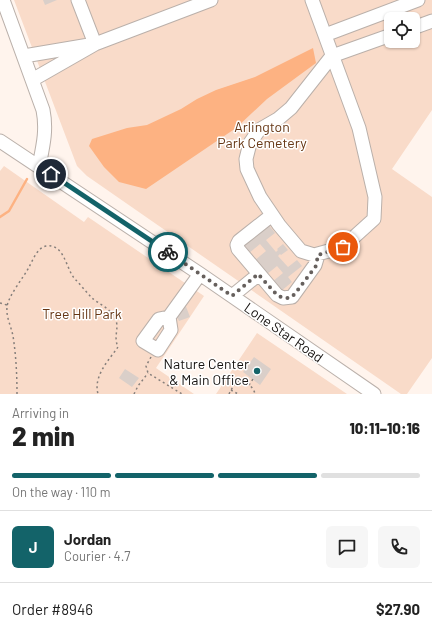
<!DOCTYPE html>
<meta charset="utf-8">
<style>
body{margin:0;font-family:Barlow,sans-serif;background:#f6f6f6;color:#222;height:100vh;display:flex;flex-direction:column;font-size:15px;white-space:nowrap}
*{box-sizing:border-box;margin:0}
p{font-size:13px;color:#767676}
.icon{flex:none;width:22px;height:22px;fill:none;stroke:currentColor;stroke-width:2;stroke-linecap:round;stroke-linejoin:round}
.map{position:relative;height:394px;overflow:hidden}
.panel{display:flex;flex-direction:column;background:#fff;flex:1}
.panel>*{flex:none}
.fabs{position:absolute;left:384px;top:12px;display:grid;gap:8px}
.fabs a{display:grid;place-items:center;width:36px;height:36px;border-radius:6px;background:#fff;box-shadow:0 1px 3px #0004;font-size:20px}
.pin{position:absolute;display:grid;place-items:center;width:34px;height:34px;color:#fff;margin:-17px;border:2px solid #fff;border-radius:50%;box-shadow:0 1px 4px #0007}
.courier{position:absolute;display:grid;place-items:center;width:40px;height:40px;margin:-20px;border:3px solid #136369;border-radius:50%;background:#fff;color:#222;box-shadow:0 1px 5px #0007}
.summary em{font-style:normal;font-weight:800}
.summary div{display:flex;flex-direction:column-reverse}
.summary{display:flex;align-items:center;justify-content:space-between;height:68px;padding:0 12px}
h1{font-size:26px;font-weight:800;line-height:30px}
.bar{display:grid;grid-template-columns:repeat(4,1fr);gap:6px 4px;align-content:center;height:48px;padding:0 12px}
.bar i{height:5px;border-radius:3px;background:#e0e0e0}
.bar .on{background:#136369}
.bar p{grid-column:span 4}
.line{display:flex;align-items:center;gap:10px;padding:0 12px;border-top:1px solid #e0e0e0}
.line div{flex:1}
.round{display:grid;place-items:center;flex:none;width:42px;height:42px;border-radius:6px;background:#f6f6f6}
.map>svg:first-child{display:block}
.green{fill:#f9dbc9;fill-rule:evenodd}
.water{fill:#fdb282}
.lines{fill:none;stroke-linecap:round;stroke-linejoin:round}
.stream{stroke:#fdb282;stroke-width:2.5}
.building{fill:#dacfc9}
.minor-casing{stroke:#bab0aa;stroke-width:15}
.path{stroke:#867f7b;stroke-width:1.5;stroke-dasharray:2 3;stroke-linecap:butt}
.minor{stroke:#fff;stroke-width:13}
.done{stroke:#66605d;stroke-width:4;stroke-dasharray:0 7.2}
.route{stroke:#136369;stroke-width:5}
.poi-dot{fill:#136369;stroke:#fff;stroke-width:1.5}
.labels{text-anchor:middle;dominant-baseline:central;stroke-width:3;stroke-linejoin:round;paint-order:stroke}
.park-label{font-size:14px;fill:#663614;stroke:#fff}
.street-label{font-size:14px;fill:#14110f;stroke:#fff}
.poi-label{font-size:14px;fill:#14110f;stroke:#fff;text-anchor:end}
</style>
<div class="map">
<svg width="432" height="394" viewBox="0 0 432 394">
<rect width="100%" height="100%" fill="#fff4ed"/>
<path class="green" d="M14 0H432V110L392 169 432 197V358L407 394H401L87 176 77 166ZM391 19H413V41H391Z
M4 166 84 222 88 217 204 296 156 368 194 394H0V171Z
M257 333 347 394H216Z"/>
<path class="water" d="M313 48 316 63 267 99 236 128 146 189 119 182 104 167 89 146 92 139 127 128 147 125 181 109 197 99 216 90 255 77Z"/>
<g class="lines">
<path class="stream" d="M0 217 9 211 27 179"/>
</g>
<path class="building" d="M43 0H57L45 5Z
M268 224 275 233 266 240 276 252 278 250 277 249 283 244 288 250 281 255 280 254 278 256 288 267 297 260 302 266 288 277 292 282 280 292 272 282 283 273 277 266 266 275 254 261 266 251 260 244 248 254 241 246Z
M185 304 190 317 179 321 173 309Z
M254 357 271 369 260 385 243 372Z
M125 369 139 378 132 387 119 378Z"/>
<g class="lines">
<g class="minor-casing">
<path id="minor" d="M3 0 43 110C47 130 43 146 39 166
M78 0 95 44 211 0
M312 0 359 128 375 197 374 219 343 247 314 255 301 251 279 225 260 197 247 169 246 159 250 143 259 130 278 119 291 108 332 56 391 35
M413 28 432 21
M325 35 418 0
M24 56 95 44 32 80
M0 141 200 274 374 394
M272 215 239 241 237 245 238 249 277 295 283 298 292 297 315 265 318 255
M232 296 259 274
M169 317 171 330 158 350 143 341 159 319 169 317 200 274"/>
</g>
<path class="path" d="M0 303 7 305
M151 357 146 366 148 373 182 394
M249 385 253 379
M231 390 238 394
M17 394C17 375 16 355 13 336 11 326 6 317 7 307 8 296 24 277 29 267 33 260 37 248 46 246 64 243 66 268 74 278 80 284 86 292 92 298 99 304 111 309 115 318 120 328 113 336 118 347 109 360 93 376 98 394
M134 394 138 386 148 373
M229 394C231 390 233 386 236 383 243 377 254 387 255 394"/>
<use href="#minor" class="minor"/>
</g>
<g class="lines">
<path class="done" d="M168 252 232 296 258 274 277 295 283 298H288L292 297 297 291 316 266 318 255 343 247"/>
<path class="route" d="M51 174 168 252"/>
</g>
<circle class="poi-dot" cx="257" cy="371" r="4"/>
<g class="labels">
<g class="park-label">
<text x="262" y="126">Arlington<tspan x="262" dy="16">Park Cemetery</tspan></text>
<text x="82" y="313">Tree Hill Park</text>
</g>
<g class="street-label">
<text transform="translate(284 332) rotate(35)">Lone Star Road</text>
</g>
<g class="poi-label">
<text x="249" y="363">Nature Center<tspan x="249" dy="16">&amp; Main Office</tspan></text>
</g>
</g>
</svg>
<div class="fabs">
<a><svg class="icon" aria-label="locate" viewBox="0 0 24 24"><circle cx="12" cy="12" r="6"/><path d="M12 2v4M12 18v4M2 12h4M18 12h4"/></svg></a>
</div>
<div class="pin" style="left:343px;top:247px;background:#ea580c"><svg class="icon" aria-label="bag" viewBox="0 0 24 24"><path d="M5 8h14l-1 12H6zM9 8a3 3 0 0 1 6 0"/></svg></div>
<div class="pin" style="left:51px;top:174px;background:#1f2937"><svg class="icon" aria-label="home" viewBox="0 0 24 24"><path d="M3 11l9-7 9 7M6 9v11h12V9"/></svg></div>
<div class="courier" style="left:168px;top:252px"><svg class="icon" aria-label="bike" viewBox="0 0 24 24"><circle cx="6" cy="16" r="4"/><circle cx="18" cy="16" r="4"/><path d="M6 16l4-8h5l3 8M10 8l3 8H6M13 5h3"/></svg></div>
</div>
<section class="panel">
<div class="summary"><div><h1>2 min</h1><p>Arriving in</p></div><em>10:11–10:16</em></div>
<div class="bar"><i class="on"></i><i class="on"></i><i class="on"></i><i></i><p>On the way · 110 m</p></div>
<div class="line" style="height:72px"><b class="round" style="background:#136369;color:#fff">J</b><div><b>Jordan</b><p>Courier · 4.7</p></div><a class="round"><svg class="icon" aria-label="chat" viewBox="0 0 24 24"><path d="M4 5h16v11H9l-5 4z"/></svg></a><a class="round"><svg class="icon" aria-label="phone" viewBox="0 0 24 24"><path d="M5 4h4l2 5-3 2q2 4 5 5l2-3 5 2v4C11 20 4 13 5 4z"/></svg></a></div>
<div class="line" style="height:52px"><div>Order #8946</div><b>$27.90</b></div>
</section>
